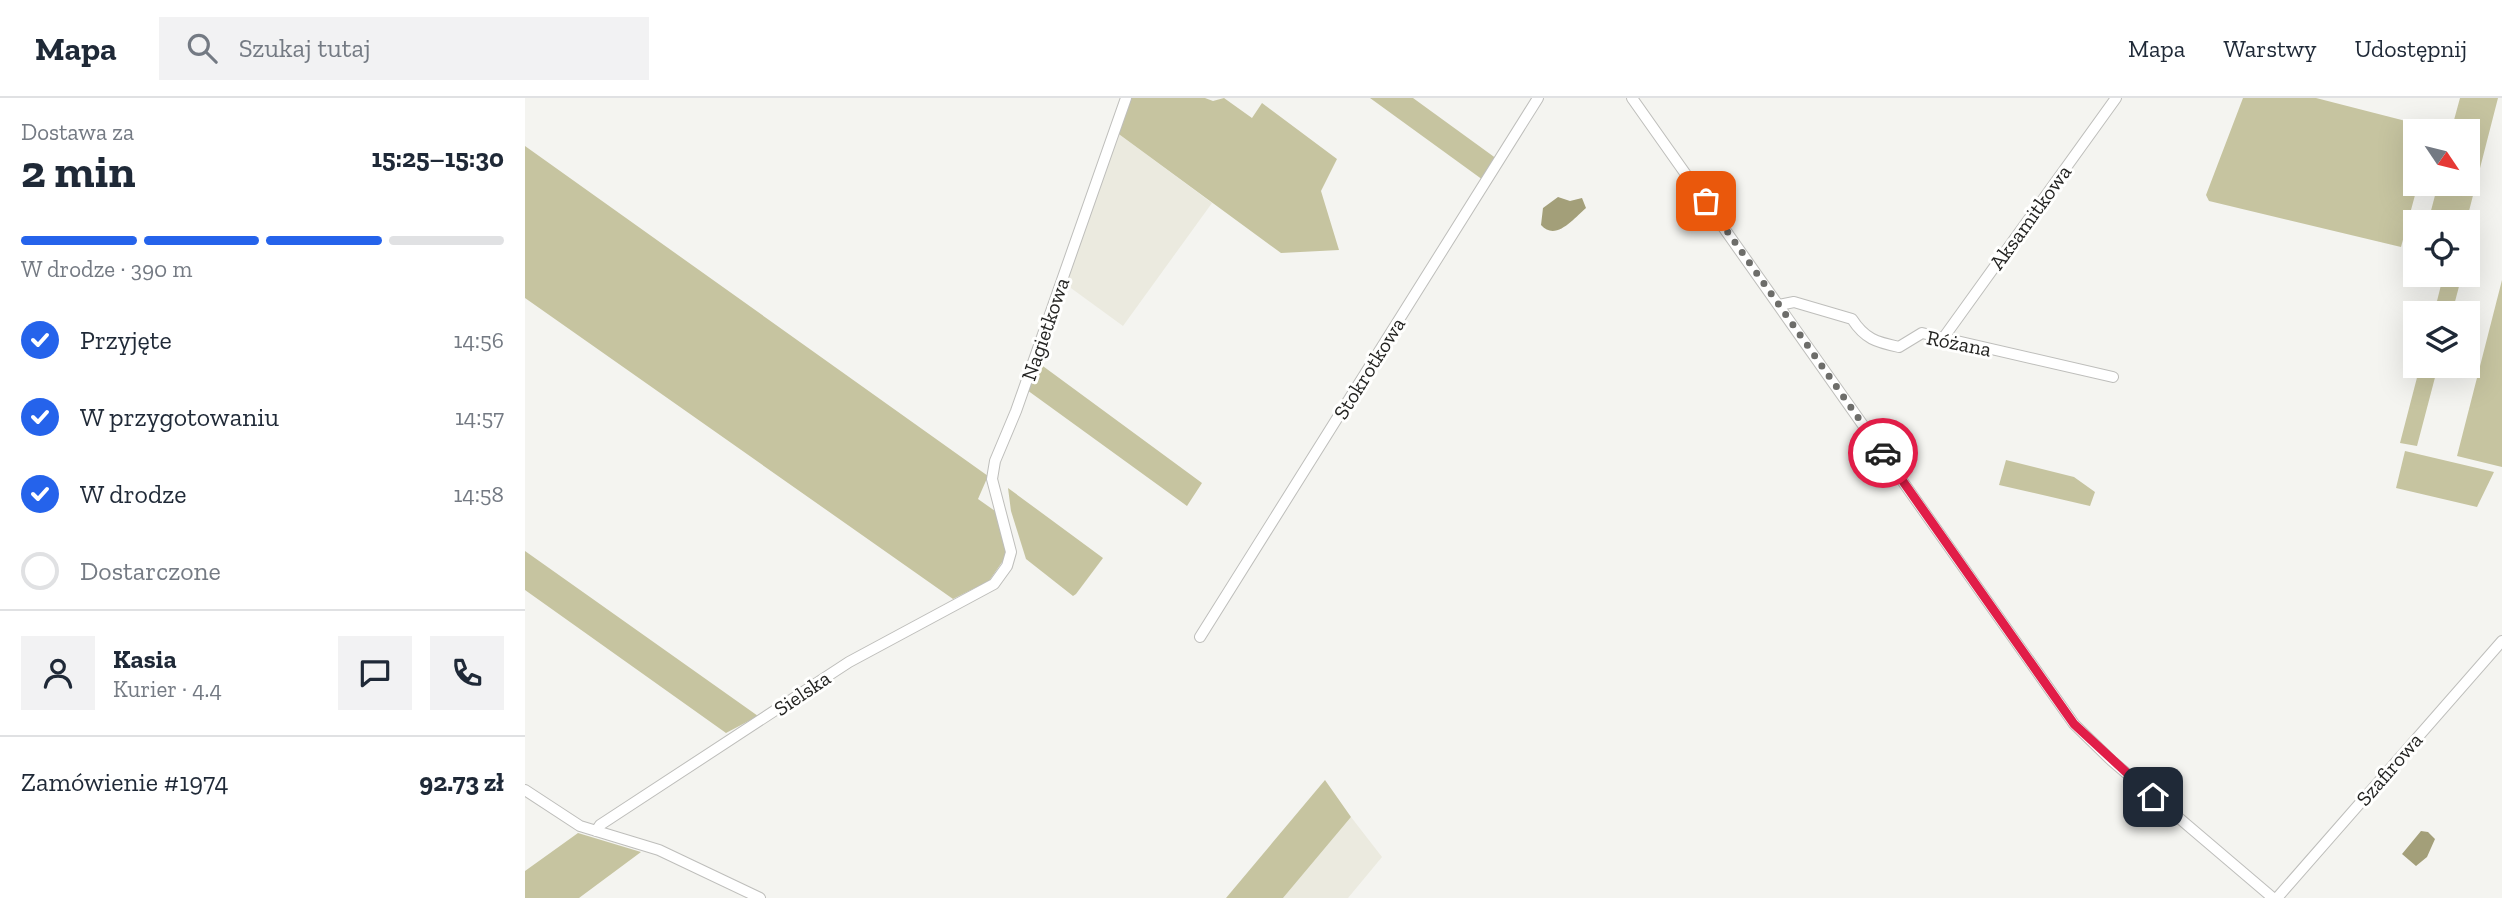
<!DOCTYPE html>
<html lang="pl">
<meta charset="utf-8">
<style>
body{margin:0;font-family:"Zilla Slab",serif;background:#f2f2f3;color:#1f2937;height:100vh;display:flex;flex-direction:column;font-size:26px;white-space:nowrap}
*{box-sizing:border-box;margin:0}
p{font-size:23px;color:#747a83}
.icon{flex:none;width:38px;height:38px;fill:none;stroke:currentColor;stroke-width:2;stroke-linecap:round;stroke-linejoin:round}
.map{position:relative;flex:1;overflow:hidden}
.drawer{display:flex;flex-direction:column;background:#fff;width:525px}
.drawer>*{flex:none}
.needle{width:46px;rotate:125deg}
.buttons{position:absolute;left:1878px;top:21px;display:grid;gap:14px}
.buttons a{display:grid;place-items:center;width:77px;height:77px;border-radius:0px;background:#fff;box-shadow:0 7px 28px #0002;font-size:35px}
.pin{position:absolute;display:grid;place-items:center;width:60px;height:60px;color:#fff;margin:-30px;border-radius:14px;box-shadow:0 4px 10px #0006}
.courier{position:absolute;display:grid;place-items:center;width:70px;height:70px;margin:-35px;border:5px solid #e11d48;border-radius:50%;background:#fff;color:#222;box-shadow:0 2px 9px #0007}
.head em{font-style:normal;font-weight:800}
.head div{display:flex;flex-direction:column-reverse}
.head{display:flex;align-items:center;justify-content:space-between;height:119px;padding:0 21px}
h1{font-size:46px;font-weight:800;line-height:52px}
.bar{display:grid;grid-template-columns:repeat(4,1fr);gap:10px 7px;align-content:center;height:84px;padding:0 21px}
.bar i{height:9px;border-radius:5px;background:#e0e1e3}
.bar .selected{background:#2563eb}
.bar p{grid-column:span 4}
.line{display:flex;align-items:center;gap:18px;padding:0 21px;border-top:2px solid #e0e1e3}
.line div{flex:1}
.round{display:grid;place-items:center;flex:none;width:74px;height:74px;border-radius:0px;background:#f2f2f3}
ol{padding:0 21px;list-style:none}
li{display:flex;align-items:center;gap:21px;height:77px}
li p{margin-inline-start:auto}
li .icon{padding:7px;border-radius:50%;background:#2563eb;color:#fff;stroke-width:4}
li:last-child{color:#747a83}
li i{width:38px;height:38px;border:4px solid #e0e1e3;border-radius:50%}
header{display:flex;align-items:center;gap:42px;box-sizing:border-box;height:98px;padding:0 35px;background:#fff;border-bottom:2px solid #e0e1e3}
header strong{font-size:33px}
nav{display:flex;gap:38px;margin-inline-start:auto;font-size:24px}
.search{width:490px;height:63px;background:#f2f2f3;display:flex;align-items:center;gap:18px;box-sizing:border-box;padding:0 24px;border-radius:0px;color:#747a83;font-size:26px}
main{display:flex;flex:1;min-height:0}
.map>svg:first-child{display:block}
.built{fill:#ebeadf}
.green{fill:#c6c4a0}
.water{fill:#a39f79}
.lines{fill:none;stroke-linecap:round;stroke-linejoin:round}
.minor-casing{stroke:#bebebb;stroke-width:12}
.minor{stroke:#fff;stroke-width:10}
.done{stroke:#6d6d6a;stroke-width:7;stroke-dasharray:0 12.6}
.route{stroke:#e11d48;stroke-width:9}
.labels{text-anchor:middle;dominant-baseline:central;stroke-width:6;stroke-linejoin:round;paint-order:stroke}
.street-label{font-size:21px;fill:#242422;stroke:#fffffe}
</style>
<header>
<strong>Mapa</strong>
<div class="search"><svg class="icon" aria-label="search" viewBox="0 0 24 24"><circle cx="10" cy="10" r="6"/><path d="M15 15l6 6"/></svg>Szukaj tutaj</div>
<nav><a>Mapa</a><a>Warstwy</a><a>Udostępnij</a></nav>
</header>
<main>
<section class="drawer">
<div class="head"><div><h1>2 min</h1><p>Dostawa za</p></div><em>15:25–15:30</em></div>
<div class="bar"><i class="selected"></i><i class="selected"></i><i class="selected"></i><i></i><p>W drodze · 390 m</p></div>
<ol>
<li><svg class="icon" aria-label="check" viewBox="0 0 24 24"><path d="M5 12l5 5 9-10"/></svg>Przyjęte<p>14:56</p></li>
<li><svg class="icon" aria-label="check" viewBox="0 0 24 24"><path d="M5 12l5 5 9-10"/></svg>W przygotowaniu<p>14:57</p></li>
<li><svg class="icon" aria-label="check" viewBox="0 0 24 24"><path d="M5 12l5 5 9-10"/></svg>W drodze<p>14:58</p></li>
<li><i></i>Dostarczone</li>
</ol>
<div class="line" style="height:126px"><a class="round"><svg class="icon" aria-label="person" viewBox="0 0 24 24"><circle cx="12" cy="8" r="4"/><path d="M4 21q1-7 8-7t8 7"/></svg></a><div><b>Kasia</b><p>Kurier · 4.4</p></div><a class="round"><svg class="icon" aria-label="chat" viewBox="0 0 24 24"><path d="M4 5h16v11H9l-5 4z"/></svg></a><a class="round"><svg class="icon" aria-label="phone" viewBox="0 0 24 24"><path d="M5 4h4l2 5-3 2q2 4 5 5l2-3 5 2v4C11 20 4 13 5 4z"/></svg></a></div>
<div class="line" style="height:91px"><div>Zamówienie #1974</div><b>92.73 zł</b></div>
</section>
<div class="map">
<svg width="1977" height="800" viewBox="0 0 1977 800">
<rect width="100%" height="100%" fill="#f4f4f0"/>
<path class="built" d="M591 34 687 105 598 228 539 185Z
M826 719 857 759 823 800H758Z"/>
<path class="green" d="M603 0H680L688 3 699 0 727 20 737 5 812 61 796 93 814 152 756 155 591 34Z
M845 0H888L972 61 958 82Z
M1718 0H1791L1908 30 1907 33H1890V86H1893L1876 149 1684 103 1681 97Z
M1935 0H1973L1944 113 1951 121 1943 154 1942 124H1903L1913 86H1942V33H1926Z
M0 48 463 378 453 401 470 413 482 457 464 483 428 501 0 200Z
M1890 151V177H1937L1927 215H1909L1916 187 1910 181 1891 179 1883 172 1884 153Z
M1977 182V369L1932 358Z
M511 263 677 385 662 408 502 292Z
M1895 268H1913L1892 348 1875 345Z
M1880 353 1969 374 1952 409 1871 390Z
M1481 362 1549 379 1570 394 1565 408 1474 387Z
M483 390 578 460 551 496 548 498 501 461 486 413Z
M0 453 233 618 201 635 0 492Z
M800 682 826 719 758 800H701Z
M53 735 116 754 54 800H0V773Z"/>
<path class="water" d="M1033 99 1045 103 1057 100 1061 110C1049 120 1031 144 1016 127L1018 110Z
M1896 733 1903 734 1910 741 1902 759 1891 768 1877 756Z"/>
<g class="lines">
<g class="minor-casing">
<path id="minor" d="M1107 0 1549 626 1587 663 1748 800
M1254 207 1269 204 1327 221C1340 241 1351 244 1374 249L1397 235 1588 279
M1419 239 1591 0
M675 539 1013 0
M0 692 55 728 134 752 235 800
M71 733 75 727 324 564 469 486 482 468 486 454 467 381 470 363 491 313 601 0
M1752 800 1977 543"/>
</g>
<use href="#minor" class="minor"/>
</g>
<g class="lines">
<path class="done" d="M1181 103 1358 355"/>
<path class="route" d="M1358 355 1549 626 1628 699"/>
</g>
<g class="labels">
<g class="street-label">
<text transform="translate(1505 119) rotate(-54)">Aksamitkowa</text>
<text transform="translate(520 231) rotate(-71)">Nagietkowa</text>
<text transform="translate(1434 245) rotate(11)">Różana</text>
<text transform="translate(844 270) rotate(-58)">Stokrotkowa</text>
<text transform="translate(277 595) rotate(-34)">Sielska</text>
<text transform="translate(1864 671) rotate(-49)">Szafirowa</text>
</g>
</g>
</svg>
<div class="buttons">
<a><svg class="needle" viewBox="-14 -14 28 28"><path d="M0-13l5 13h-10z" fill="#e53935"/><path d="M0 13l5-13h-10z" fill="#747a83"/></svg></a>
<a><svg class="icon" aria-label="locate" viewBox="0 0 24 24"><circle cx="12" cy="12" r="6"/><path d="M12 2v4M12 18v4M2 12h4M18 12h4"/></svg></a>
<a><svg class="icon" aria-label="layers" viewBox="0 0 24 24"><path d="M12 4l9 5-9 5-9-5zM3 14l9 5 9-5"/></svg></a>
</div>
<div class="pin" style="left:1181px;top:103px;background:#ea580c"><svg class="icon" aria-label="bag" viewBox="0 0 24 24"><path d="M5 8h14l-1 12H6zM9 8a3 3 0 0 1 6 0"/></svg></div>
<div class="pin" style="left:1628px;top:699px;background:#1f2937"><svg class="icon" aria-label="home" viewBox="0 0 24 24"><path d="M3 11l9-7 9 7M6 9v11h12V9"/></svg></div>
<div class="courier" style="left:1358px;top:355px"><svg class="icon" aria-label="car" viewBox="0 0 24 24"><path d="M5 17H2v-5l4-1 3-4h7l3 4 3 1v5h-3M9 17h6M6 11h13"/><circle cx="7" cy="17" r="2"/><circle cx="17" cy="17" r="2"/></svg></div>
</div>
</main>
